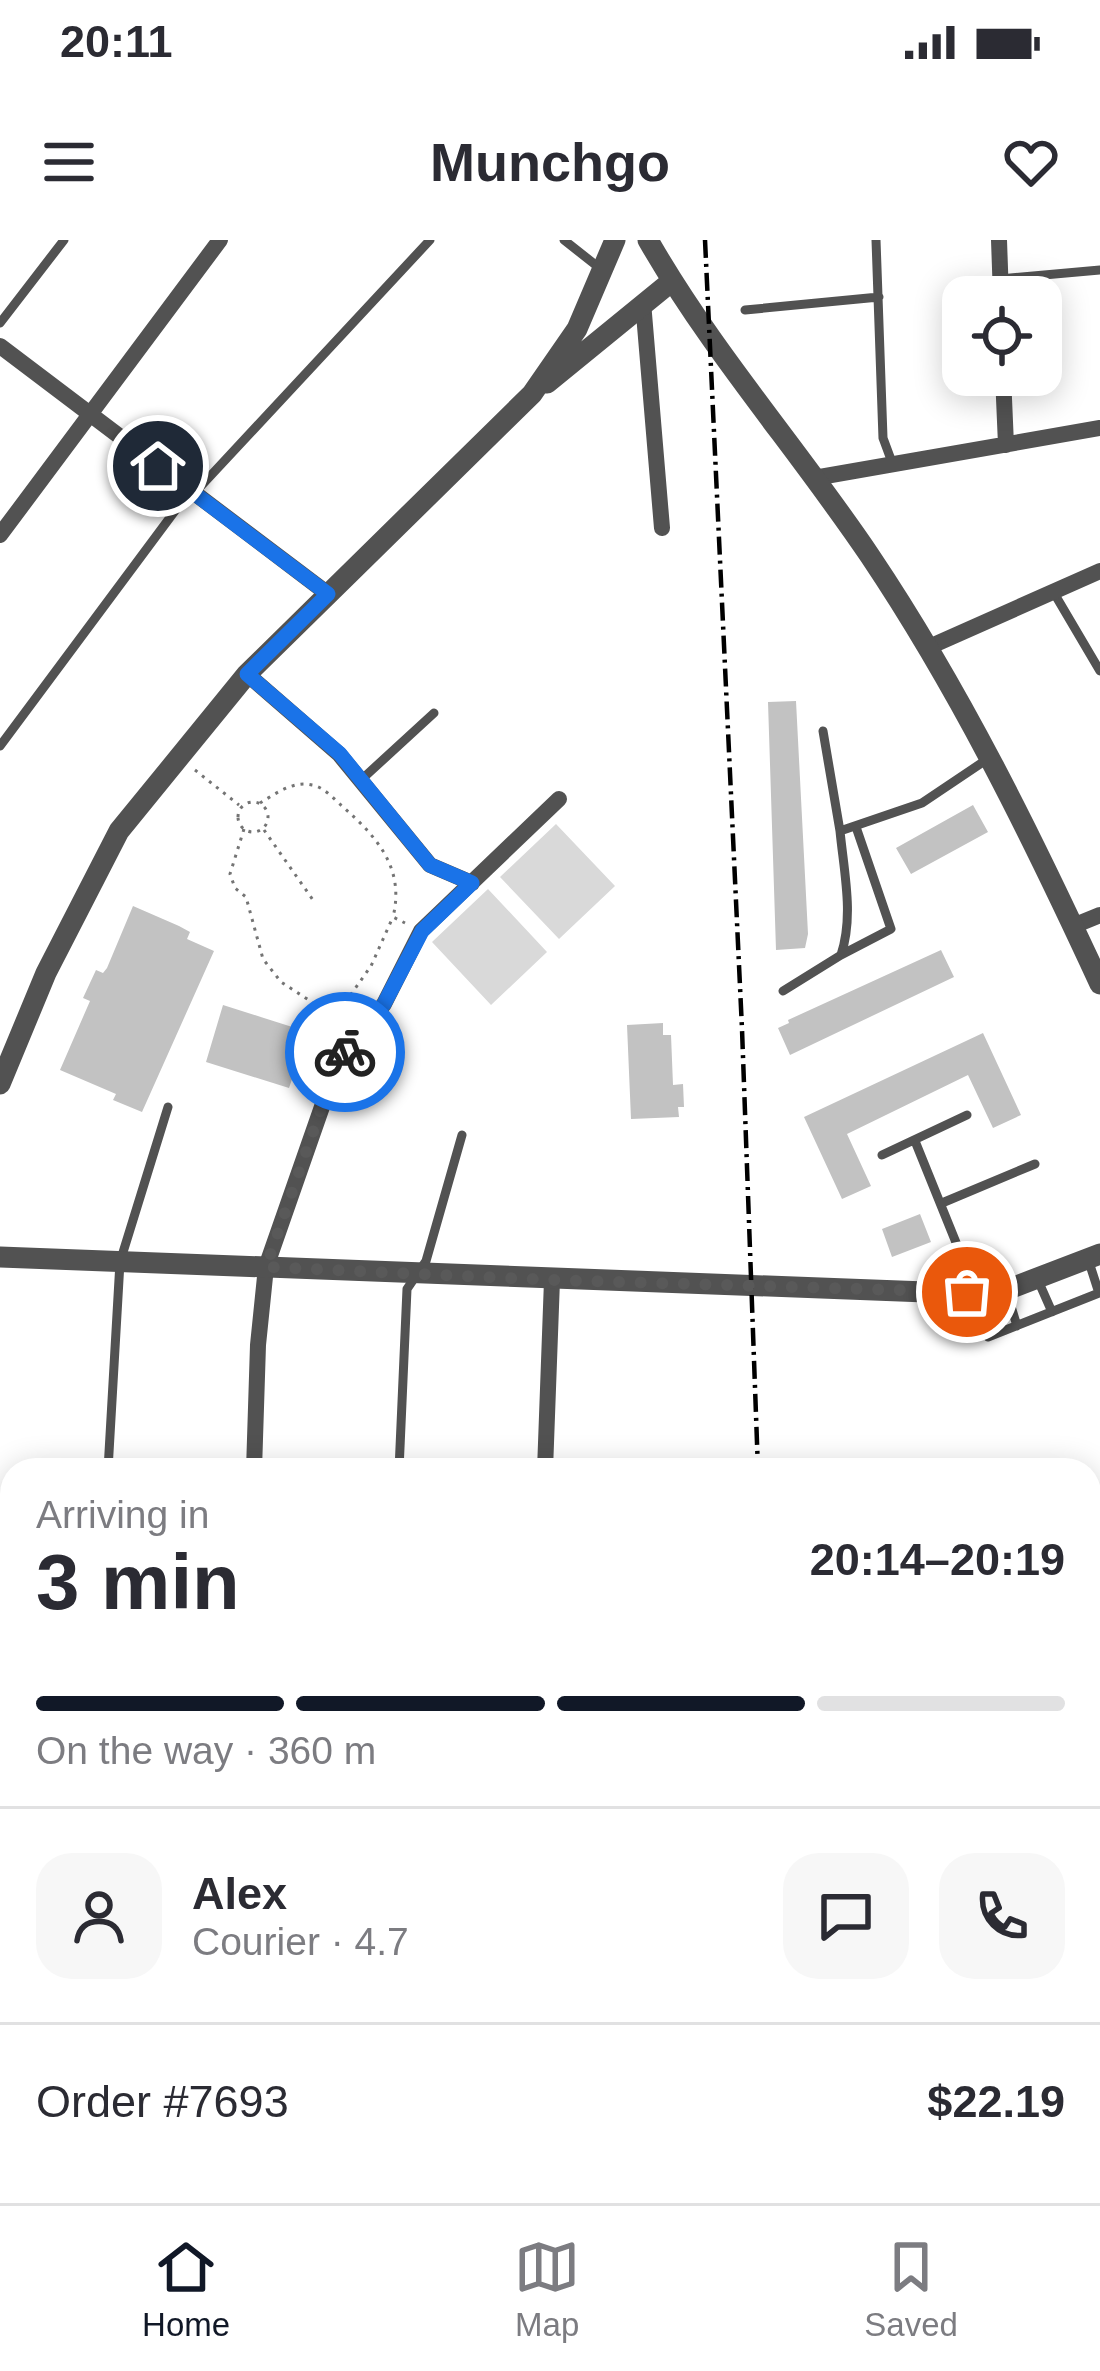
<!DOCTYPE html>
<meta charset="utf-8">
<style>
body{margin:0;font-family:Arial,sans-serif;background:#f7f7f7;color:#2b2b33;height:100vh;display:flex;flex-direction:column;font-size:45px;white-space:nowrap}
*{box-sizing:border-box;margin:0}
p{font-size:39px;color:#7c7c81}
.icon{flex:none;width:66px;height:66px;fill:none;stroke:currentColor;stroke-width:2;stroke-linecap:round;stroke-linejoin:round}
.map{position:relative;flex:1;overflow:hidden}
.panel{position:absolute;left:0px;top:1218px;width:1101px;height:747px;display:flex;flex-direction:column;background:#fff;border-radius:36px 36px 0 0;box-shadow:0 6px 30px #0003}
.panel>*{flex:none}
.controls{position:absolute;left:942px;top:36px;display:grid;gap:24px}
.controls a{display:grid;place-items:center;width:120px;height:120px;border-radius:24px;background:#fff;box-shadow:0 6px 30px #0003;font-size:60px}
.pin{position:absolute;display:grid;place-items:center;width:102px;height:102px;color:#fff;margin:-51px;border:6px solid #fff;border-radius:50%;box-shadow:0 3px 12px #0007}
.courier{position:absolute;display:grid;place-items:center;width:120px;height:120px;margin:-60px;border:9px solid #1a73e8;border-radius:50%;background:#fff;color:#222;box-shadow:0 3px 15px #0007}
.summary em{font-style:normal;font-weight:700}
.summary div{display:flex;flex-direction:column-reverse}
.summary{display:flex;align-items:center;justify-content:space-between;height:204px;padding:0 36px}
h1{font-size:78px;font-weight:700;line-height:90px}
.bar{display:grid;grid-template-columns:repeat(4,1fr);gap:18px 12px;align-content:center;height:144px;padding:0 36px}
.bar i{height:15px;border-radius:9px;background:#e1e1e2}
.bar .selected{background:#111827}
.bar p{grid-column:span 4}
.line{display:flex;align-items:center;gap:30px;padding:0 36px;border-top:3px solid #e1e1e2}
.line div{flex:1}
.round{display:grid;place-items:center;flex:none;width:126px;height:126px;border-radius:36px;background:#f7f7f7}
.status{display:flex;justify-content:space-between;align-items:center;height:84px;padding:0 60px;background:#fff;direction:ltr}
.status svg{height:33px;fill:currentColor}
header{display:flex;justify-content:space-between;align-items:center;height:156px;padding:0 36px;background:#fff;font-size:54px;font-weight:700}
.tab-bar{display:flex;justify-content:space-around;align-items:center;height:168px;border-top:3px solid #e1e1e2;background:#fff;font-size:33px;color:#7c7c81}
.tab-bar a{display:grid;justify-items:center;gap:6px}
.tab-bar .selected{color:#111827}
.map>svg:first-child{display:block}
.green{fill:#d9d9d9}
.building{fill:#c2c2c2}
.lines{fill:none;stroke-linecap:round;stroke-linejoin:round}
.path{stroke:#747474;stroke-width:3;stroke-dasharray:3 6;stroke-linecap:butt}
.service{stroke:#525252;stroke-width:9}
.minor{stroke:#525252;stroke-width:16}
.tertiary{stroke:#525252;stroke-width:21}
.rail{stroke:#000;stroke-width:4.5;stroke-dasharray:18 6 3 6;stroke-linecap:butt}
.done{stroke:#595959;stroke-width:12;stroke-dasharray:0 21.6}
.route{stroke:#1a73e8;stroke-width:15}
</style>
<div class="status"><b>20:11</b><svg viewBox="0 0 49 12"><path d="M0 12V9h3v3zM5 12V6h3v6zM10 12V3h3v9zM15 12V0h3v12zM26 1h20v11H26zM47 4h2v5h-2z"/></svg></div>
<header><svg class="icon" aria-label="menu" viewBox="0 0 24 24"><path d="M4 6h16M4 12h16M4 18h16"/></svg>Munchgo<svg class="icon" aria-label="heart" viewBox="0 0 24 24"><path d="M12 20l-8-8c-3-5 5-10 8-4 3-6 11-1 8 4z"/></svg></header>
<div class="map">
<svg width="1100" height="1963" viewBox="0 0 1100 1963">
<rect width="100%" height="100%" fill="#fff"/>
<path class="green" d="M556 584 615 646 559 699 500 637Z
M488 649 547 712 491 765 432 702Z"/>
<path class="building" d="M796 461 808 694 805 708 776 710 768 462Z
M973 565 988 592 911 634 896 608Z
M133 666 179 686 190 692 187 699 214 711 142 872 113 860 116 854 60 830 90 761 83 758 96 730 103 733 107 728Z
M941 710 954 737 790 815 778 788 789 783 788 780Z
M223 765 308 792 289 848 206 822Z
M663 783V795H671L673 845 683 844 684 867H678L679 877 631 879 627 785Z
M983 793 1021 875 993 888 968 835 847 894 871 946 842 959 804 877Z
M920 974 931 1002 892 1017 882 989Z"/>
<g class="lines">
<path class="path" d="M195 530 239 565
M238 577a15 15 0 1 1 30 0a15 15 0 1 1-30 0Z
M260 563C275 554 294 540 312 545 324 547 334 559 342 566 377 597 405 628 393 677L405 683
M244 589 230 634 235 648 246 657 263 719 281 742 335 777 371 726 393 677
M264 590 313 660"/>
<path class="service" d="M564 0 602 30
M876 0 883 198 893 225
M1000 39 1100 30
M745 70 879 57
M0 83 64 0
M1054 353 1100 431
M823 491 840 591
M0 506 186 256 201 246 430 0
M361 540 434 473
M841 715 891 689 856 587
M783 751 841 715C854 676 844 632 840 591L922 563 989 518
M915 901 976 1052
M882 915 967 875
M942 963 1035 924
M1037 1038 1052 1072
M1006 1050 1017 1086
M988 1051 1003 1091
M967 1053 970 1067 988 1097 1099 1053 1088 1019
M108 1230 120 1022 168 867
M399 1230 407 1049 426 1021 462 895
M756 1953V1963
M369 1963 370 1953"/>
<path class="minor" d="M999 0 1001 57
M643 62 662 288
M0 106 328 354
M1003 135 1006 205
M814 238 1100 188
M0 295 220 0
M929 407 1100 331
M247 434 339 514 430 625 472 643
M1073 686 1100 675
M254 1230 258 1105 266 1027 338 821 384 764 421 691 559 559
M545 1230 552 1040
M1089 1291 1100 1288
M0 1485 12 1486
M1089 1618 1100 1533
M0 1900 12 1909
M78 1953 94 1963
M222 1963V1953
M516 1963V1953
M1048 1963 1049 1953"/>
<path class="tertiary" d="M648 0C712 112 798 209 870 316 960 450 1032 597 1100 744
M547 143 672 41
M0 844 46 733 119 591 247 434 532 154 577 89 615 0
M0 1017 952 1053 1006 1050 1100 1014"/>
<path class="rail" d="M705 0 742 789 758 1230
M788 1953V1963"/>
</g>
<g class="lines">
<path class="done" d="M345 812 338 820 266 1027 552 1040 967 1052"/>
<path class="route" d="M158 226 328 354 247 434 340 514 430 625 472 643 422 691 384 764 345 812"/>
</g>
</svg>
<div class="controls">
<a><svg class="icon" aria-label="locate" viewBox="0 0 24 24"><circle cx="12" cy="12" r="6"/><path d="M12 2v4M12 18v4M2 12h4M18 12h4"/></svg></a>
</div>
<div class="pin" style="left:967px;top:1052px;background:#ea580c"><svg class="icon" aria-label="bag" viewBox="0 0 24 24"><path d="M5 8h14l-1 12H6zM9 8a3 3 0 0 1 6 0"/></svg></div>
<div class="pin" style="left:158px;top:226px;background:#1f2937"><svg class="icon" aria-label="home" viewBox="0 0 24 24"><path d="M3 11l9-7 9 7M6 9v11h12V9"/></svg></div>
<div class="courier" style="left:345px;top:812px"><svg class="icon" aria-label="bike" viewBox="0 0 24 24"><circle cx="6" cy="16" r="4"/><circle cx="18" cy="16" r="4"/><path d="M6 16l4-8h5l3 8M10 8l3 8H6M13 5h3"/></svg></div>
<section class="panel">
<div class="summary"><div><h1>3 min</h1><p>Arriving in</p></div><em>20:14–20:19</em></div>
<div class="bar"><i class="selected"></i><i class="selected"></i><i class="selected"></i><i></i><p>On the way · 360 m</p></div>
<div class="line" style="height:216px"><a class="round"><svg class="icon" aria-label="person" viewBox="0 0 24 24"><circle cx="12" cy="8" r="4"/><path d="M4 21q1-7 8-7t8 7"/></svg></a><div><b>Alex</b><p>Courier · 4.7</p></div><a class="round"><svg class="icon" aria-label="chat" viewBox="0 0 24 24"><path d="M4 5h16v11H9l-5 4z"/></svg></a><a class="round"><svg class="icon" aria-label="phone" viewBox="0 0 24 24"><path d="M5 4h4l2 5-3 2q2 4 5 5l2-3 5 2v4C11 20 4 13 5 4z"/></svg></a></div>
<div class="line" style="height:156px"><div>Order #7693</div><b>$22.19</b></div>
</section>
</div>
<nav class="tab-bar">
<a class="selected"><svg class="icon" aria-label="home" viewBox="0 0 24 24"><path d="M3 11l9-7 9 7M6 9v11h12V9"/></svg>Home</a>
<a><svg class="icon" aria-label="map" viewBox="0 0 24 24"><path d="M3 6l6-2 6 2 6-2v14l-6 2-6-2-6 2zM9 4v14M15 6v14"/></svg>Map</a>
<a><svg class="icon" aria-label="saved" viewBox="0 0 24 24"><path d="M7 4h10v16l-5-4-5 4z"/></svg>Saved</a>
</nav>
